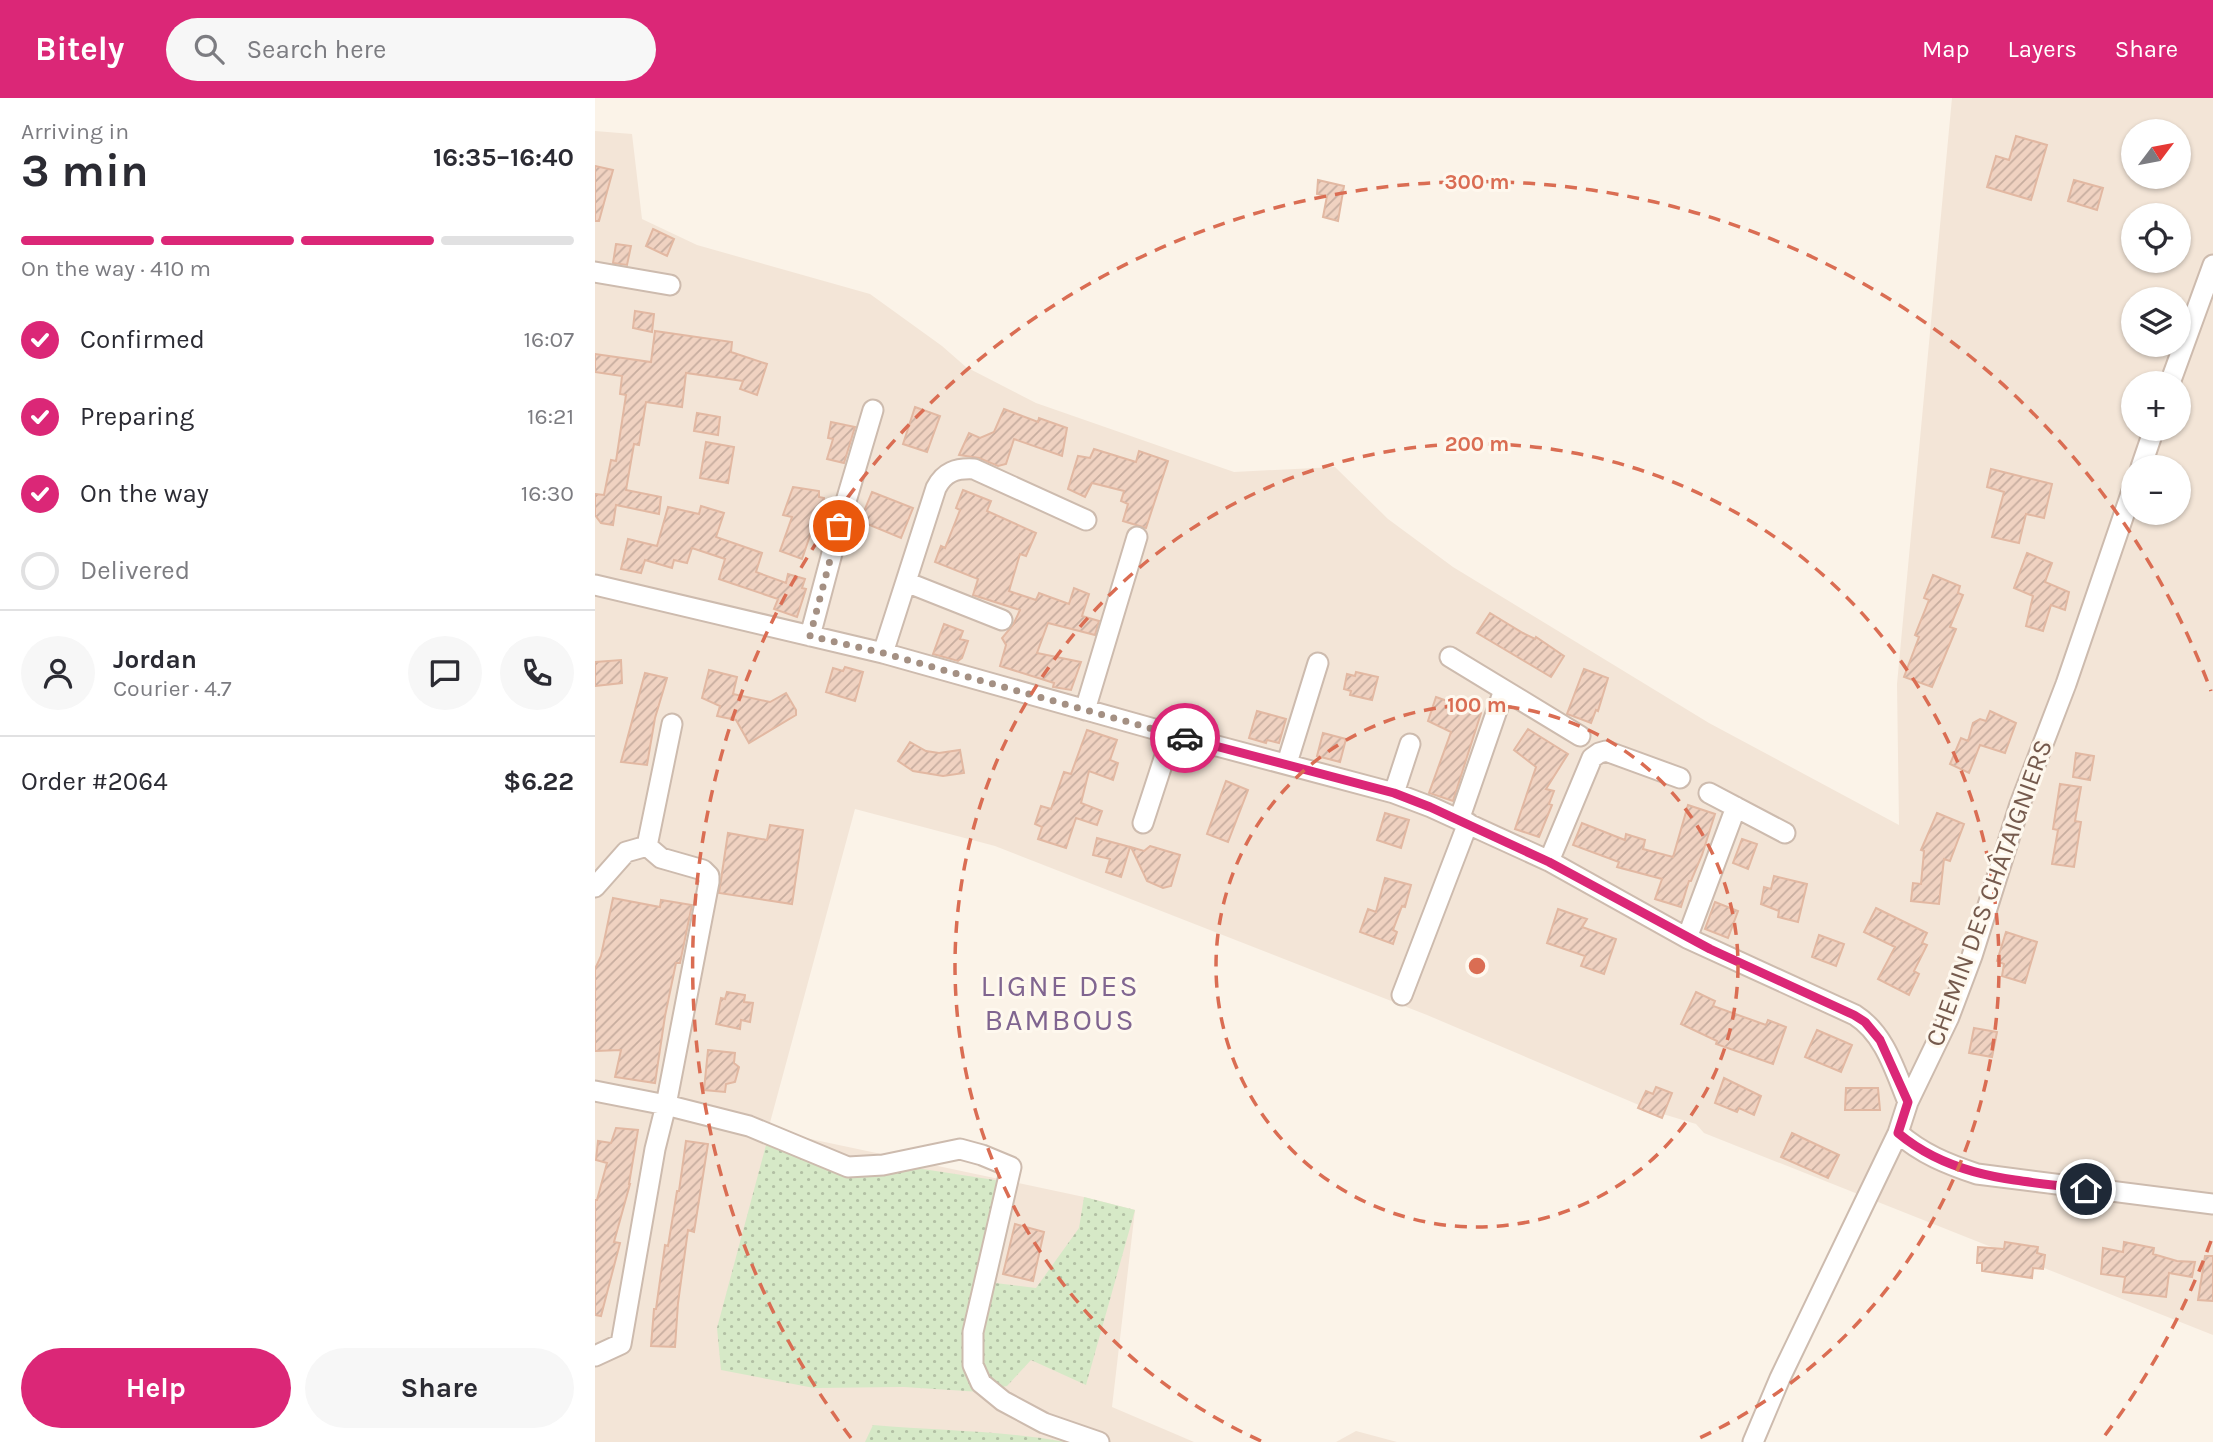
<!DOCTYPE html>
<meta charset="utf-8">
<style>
body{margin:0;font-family:Karla,sans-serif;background:#f7f7f7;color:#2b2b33;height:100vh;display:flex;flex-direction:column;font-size:26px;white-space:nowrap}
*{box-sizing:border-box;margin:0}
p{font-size:23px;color:#7c7c81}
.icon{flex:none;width:38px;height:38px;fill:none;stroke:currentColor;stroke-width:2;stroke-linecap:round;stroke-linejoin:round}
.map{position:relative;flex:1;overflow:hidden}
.sheet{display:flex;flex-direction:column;background:#fff;width:595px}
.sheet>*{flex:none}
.needle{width:46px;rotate:58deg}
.fabs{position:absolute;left:1526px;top:21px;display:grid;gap:14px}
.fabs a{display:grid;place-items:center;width:70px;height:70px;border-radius:50%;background:#fff;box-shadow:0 2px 5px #0004;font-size:35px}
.pin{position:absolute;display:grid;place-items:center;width:60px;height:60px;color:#fff;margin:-30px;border:4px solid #fff;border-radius:50%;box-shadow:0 2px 7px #0007}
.courier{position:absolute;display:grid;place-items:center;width:70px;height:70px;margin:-35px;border:5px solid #db2777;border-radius:50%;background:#fff;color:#222;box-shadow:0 2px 9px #0007}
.overview em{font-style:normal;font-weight:700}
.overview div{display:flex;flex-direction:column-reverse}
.overview{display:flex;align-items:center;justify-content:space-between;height:119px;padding:0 21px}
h1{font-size:46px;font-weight:700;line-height:52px}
.bar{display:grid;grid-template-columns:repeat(4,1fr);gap:10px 7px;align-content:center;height:84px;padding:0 21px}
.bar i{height:9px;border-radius:5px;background:#e1e1e2}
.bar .current{background:#db2777}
.bar p{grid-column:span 4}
.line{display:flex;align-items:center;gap:18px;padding:0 21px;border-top:2px solid #e1e1e2}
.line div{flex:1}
.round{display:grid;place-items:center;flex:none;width:74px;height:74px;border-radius:37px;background:#f7f7f7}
ol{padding:0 21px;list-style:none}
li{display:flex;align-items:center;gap:21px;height:77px}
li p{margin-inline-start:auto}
li .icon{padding:7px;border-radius:50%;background:#db2777;color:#fff;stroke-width:4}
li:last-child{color:#7c7c81}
li i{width:38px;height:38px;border:4px solid #e1e1e2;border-radius:50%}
.action{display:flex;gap:14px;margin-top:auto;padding:14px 21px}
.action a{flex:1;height:80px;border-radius:42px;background:#db2777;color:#fff;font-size:28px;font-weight:700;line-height:80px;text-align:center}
.action a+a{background:#f7f7f7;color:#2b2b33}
header{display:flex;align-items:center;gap:42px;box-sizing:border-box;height:98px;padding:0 35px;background:#db2777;color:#fff}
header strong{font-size:33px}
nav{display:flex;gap:38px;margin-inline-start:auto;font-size:24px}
.search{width:490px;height:63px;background:#f7f7f7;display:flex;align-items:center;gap:18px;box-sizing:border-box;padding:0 24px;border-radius:38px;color:#7c7c81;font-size:26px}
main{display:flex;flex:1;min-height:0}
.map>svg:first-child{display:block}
.residential{fill:#f3e5d7;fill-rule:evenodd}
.grass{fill:url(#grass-dots)}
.building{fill:url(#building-hatch);stroke:#e2b8a2;stroke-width:2}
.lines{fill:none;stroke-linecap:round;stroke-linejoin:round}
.minor-casing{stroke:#cdbbae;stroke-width:23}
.minor{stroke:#fff;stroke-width:19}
.done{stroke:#a49083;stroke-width:7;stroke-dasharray:0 12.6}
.route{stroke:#db2777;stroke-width:9}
.ring{fill:none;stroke:#da6d53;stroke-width:3.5;stroke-dasharray:12 9}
.labels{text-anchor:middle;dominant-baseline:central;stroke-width:6;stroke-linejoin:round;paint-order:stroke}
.street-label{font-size:26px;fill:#755a4d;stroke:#fef8ee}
.quarter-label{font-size:30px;letter-spacing:2px;fill:#806590;stroke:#fef8ee}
.centre{fill:#da6d53;stroke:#fef8ee;stroke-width:3.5}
.ring-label{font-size:21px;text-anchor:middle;font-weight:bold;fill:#da6d53;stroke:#fef8ee;stroke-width:6;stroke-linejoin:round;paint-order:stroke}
</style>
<header>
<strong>Bitely</strong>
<div class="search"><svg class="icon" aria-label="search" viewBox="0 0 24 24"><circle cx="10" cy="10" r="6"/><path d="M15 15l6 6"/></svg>Search here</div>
<nav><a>Map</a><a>Layers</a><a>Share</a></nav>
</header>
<main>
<section class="sheet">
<div class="overview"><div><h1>3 min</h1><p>Arriving in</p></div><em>16:35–16:40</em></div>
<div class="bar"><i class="current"></i><i class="current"></i><i class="current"></i><i></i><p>On the way · 410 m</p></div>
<ol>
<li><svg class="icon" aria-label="check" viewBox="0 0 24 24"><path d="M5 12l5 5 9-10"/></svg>Confirmed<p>16:07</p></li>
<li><svg class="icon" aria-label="check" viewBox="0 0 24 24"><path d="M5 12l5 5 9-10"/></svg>Preparing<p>16:21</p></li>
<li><svg class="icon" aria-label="check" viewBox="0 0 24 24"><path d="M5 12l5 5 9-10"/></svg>On the way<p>16:30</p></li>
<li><i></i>Delivered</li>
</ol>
<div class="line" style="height:126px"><a class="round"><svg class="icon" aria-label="person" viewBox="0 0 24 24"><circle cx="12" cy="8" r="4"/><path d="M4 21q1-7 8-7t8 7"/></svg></a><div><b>Jordan</b><p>Courier · 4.7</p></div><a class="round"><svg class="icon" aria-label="chat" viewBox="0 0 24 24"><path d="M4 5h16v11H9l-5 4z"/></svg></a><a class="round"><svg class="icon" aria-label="phone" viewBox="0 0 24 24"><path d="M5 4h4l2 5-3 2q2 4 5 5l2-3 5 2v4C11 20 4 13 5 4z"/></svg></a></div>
<div class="line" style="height:91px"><div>Order #2064</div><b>$6.22</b></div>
<div class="action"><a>Help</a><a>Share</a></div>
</section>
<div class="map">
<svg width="1618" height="1344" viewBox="0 0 1618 1344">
<defs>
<pattern id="grass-dots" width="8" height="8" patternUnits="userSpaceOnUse" patternTransform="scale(1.75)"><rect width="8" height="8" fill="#d6e9c7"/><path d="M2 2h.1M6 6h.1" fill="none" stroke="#b2c0a4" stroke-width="1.8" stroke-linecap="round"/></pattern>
<pattern id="building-hatch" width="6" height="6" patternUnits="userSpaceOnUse" patternTransform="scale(1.75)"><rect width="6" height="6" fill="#f0d2c1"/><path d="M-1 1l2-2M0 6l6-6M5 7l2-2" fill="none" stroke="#c7ad9f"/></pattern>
</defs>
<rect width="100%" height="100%" fill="#fbf3e8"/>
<path class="residential" d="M1357 0H1618V1237L1109 1035 1101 1026 1058 1013 832 917 400 748 260 711 173 1032 489 1099 540 1112 517 1309 599 1344H0V33L37 36 47 121 102 147 275 196 347 248 371 269 441 305 639 374 740 369 793 421 858 469 1114 625 1304 727 1302 586ZM1538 33H1584V79H1538ZM1538 117H1584V163H1538ZM1538 201H1584V247H1538ZM1538 285H1584V331H1538ZM1538 369H1584V415H1538Z
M761 1333 802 1344H741Z"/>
<path class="grass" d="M171 1047 406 1083 384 1183 441 1190 484 1130 489 1099 540 1112 491 1287 436 1262 412 1288 386 1294 309 1289 219 1290 126 1272 122 1230Z
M278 1327C342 1333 407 1332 471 1344H270Z"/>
<path class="building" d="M1421 38 1452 47 1436 102 1392 89 1401 58 1414 62Z
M0 68 18 72 4 123H0Z
M723 82 749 88 743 123 728 119 732 98 722 96Z
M1479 82 1508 90 1502 112 1473 103Z
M58 131 79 141 72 158 51 148Z
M21 146 36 148 32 167 18 165Z
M40 213 59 216 57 234 38 230Z
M60 233 137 244 136 254 172 266 162 297 145 291 148 283 91 275 87 309 51 304 44 347 39 346 31 392 66 399 64 416 21 407 18 427 6 425 0 417V396L9 397 16 362 21 363 31 297 25 296 27 278 0 274V256L56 264Z
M320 309 345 318 332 354 308 346Z
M409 311 443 324 444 320 472 330 467 358 419 341 411 366 403 368 384 360 364 357 374 335 385 340 399 334Z
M102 315 125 319 123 337 99 333Z
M236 324 260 329 249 365 232 361 238 341 233 340Z
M111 344 139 349 133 385 105 380Z
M499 351 541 364 544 353 573 363 551 430 528 423 533 406 526 403 529 393 497 385 490 399 473 391 483 358 495 360Z
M1396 371 1457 386 1449 420 1431 416 1424 445 1397 439 1409 394 1392 389Z
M198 389 224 393V399L229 400 225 424 220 423 207 461 185 453 197 419 188 417Z
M368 392 396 403 392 413 441 435 431 458 425 456 414 493 441 502 444 495 474 506 479 490 494 496 487 518 504 523 500 537 453 525 442 555 486 564 476 592 458 589 459 585 405 568 411 547 407 540 418 527 425 512 378 497 383 481 340 464 346 448 350 450 365 412 361 410Z
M277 394 318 410 306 440 265 423Z
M106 408 129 415 121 439 167 455 161 474 191 485 193 476 210 481 207 490 211 491 202 519 179 511 183 501 124 481 130 461 97 450 92 465 79 462 77 470 50 462 46 475 26 471 33 441 62 448 73 409 104 416Z
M1432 455 1457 465 1450 484 1474 494 1470 512 1456 507 1448 533 1431 528 1438 498 1419 490Z
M1338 477 1365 488 1363 495 1368 497 1355 529 1361 531 1337 589 1309 579 1324 539 1320 537 1334 502 1329 500Z
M895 515 928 535 940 541 941 539 969 558 956 579 882 535Z
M349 526 368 533 365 541 373 543 367 560 363 563 338 556Z
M26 562 27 585 0 588V564Z
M250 569 268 574 260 603 231 594 238 570 248 573Z
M989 571 1013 580 1003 613 1001 612 996 625 972 616Z
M114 572 142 579 138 596 175 604 191 595 201 612V617L154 645 141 622 122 618 125 608 107 600Z
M761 574 783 579 777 602 755 597 756 593 749 591 752 576 760 578Z
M50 575 72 580 60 620 52 667 26 664Z
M841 599 886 615 858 703 834 695 856 634 833 623Z
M662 613 691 621 684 645 672 642 671 645 654 640Z
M1395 613 1421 625 1410 655 1385 647 1374 675 1355 666 1366 640 1373 643 1378 625 1385 621 1391 623Z
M933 631 973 656 951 691 959 693 954 706 957 707 944 739 920 731 941 669 919 652Z
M492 632 522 642 515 662 523 665 518 682 494 673 486 705 507 713 502 727 481 720 471 750 443 741 447 729 440 726 446 708 456 711 469 674 476 676Z
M728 635 751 641 745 664 722 658Z
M315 644 331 653 344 655 365 652 369 675 348 678 318 673 303 663Z
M1481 655 1499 658 1495 682 1478 679Z
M631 683 653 692 633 744 612 736Z
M1465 686 1486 689 1480 723 1486 724 1479 769 1457 766 1463 732 1458 731Z
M1093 707 1120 716 1107 757 1096 783H1094L1086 809 1060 801 1067 781 1022 769 1024 764 978 747 987 725 1030 742 1031 736 1050 742 1048 751 1078 759Z
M790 715 814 722 806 750 782 742Z
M1342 715 1369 726 1355 763 1349 761 1344 806 1316 803 1318 785 1326 786 1329 753 1326 752Z
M175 727 208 732 197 806 124 795 133 735 172 742Z
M502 740 535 749 526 779 511 774 515 761 498 757Z
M1147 741 1162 746 1153 771 1138 765Z
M555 748 585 757 576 788 568 790 552 783 536 749 549 753Z
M1179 778 1212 786 1203 824 1183 819 1184 813 1166 806 1169 789 1176 791Z
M790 780 816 787 810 809 807 808 798 832 802 834 798 846 765 834 773 811 781 814Z
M18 800 65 809 66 802 97 807 85 865H81L70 918 60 985 20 979 26 952 0 953V871L6 858Z
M1120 804 1143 813 1133 840 1110 831Z
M1281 810 1332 835 1327 845 1332 847 1319 873 1324 876 1314 897 1283 881 1300 849 1269 834Z
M963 811 992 821 987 829 1021 841 1009 876 986 868 990 858 952 845Z
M1411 834 1442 844 1430 885 1407 878 1409 866 1402 863Z
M1224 837 1249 846 1241 868 1217 859Z
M132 894 150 897 149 904 158 905 155 924 146 922 145 931 121 926 126 900 130 901Z
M1101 894 1120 903 1118 908 1171 927 1173 922 1191 929 1178 966 1121 946 1122 943 1086 926Z
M1379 930 1402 934 1397 959 1374 955Z
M1222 932 1257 947 1246 974 1210 959Z
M113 952 140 955 139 965 144 969 140 984 131 986 130 994 109 992Z
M1129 980 1166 998 1159 1017 1144 1010 1142 1014 1120 1005Z
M1061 989 1077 995 1067 1020 1043 1010 1051 993 1058 996Z
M1251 990H1283L1285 1012H1250Z
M21 1030 43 1032 34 1086H35L19 1144 25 1145 6 1218 0 1217V1102H2L12 1065 1 1062 3 1043 16 1045Z
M1197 1035 1244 1057 1233 1080 1186 1059Z
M91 1043 113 1046 99 1134 93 1132 83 1205 80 1249 56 1248 59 1211H61L70 1147 73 1148 82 1093H84Z
M420 1126 449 1134 438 1183 408 1176Z
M1410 1144 1443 1149 1442 1155 1450 1157 1448 1171 1438 1170 1437 1180 1387 1173V1165H1382L1383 1149 1409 1151Z
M1529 1144 1559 1150 1558 1156 1582 1163 1600 1164 1597 1179 1574 1175 1571 1199 1528 1194 1530 1179 1506 1176 1508 1150 1528 1154Z
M1610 1158H1618V1203L1603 1202Z"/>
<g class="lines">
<g class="minor-casing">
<path id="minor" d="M0 174 75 187
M1575 285 1618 167
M1546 369 1559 331
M311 484 407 522
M0 487 288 555 577 636 799 695 836 709 954 763 1092 840 1260 917C1290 936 1300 973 1313 1004
M215 538 249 410 278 312
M288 555 341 390C349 374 361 370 379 371L491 422
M855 559 985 638
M490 612 542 439
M692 665 723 565
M799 695 815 646
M1114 695 1190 735
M864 722 909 592
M548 725 577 636
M52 748 77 626
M954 763 997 660 1004 655 1011 653 1085 680
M0 789 31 754 52 748
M1092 840 1141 709
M807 897 873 725
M0 993 71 1007 154 1028 253 1069 288 1067 365 1051 387 1057 416 1069 378 1234V1267L386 1285 408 1303 449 1325 504 1344
M1303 1035C1327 1056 1352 1066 1382 1076L1618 1106
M0 1258 26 1246 60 1051 71 1007 114 784V778L108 772 66 760 52 748
M1158 1344 1185 1280 1303 1035 1313 1004 1354 919 1377 858 1425 706 1471 586 1538 390"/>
</g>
<use href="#minor" class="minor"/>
</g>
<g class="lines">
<path class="done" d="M244 428 215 538 288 555 590 640"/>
<path class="route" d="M590 640 799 695 835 709 954 764 1115 851 1259 917 1270 924 1285 942 1313 1004 1303 1035C1358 1081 1423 1082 1491 1091"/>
</g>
<g class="ring">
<circle cx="882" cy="868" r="261"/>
<path d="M666 1343A522 522 0 1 1 1098 1343"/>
<path d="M1616 1143A784 784 0 0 1 1508 1340M256 1340A784 784 0 1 1 1616 593"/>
</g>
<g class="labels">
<g class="street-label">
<text transform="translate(1394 795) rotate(-70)">CHEMIN DES CHÂTAIGNIERS</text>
</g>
<g class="quarter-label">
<text x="465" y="888">LIGNE DES<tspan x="465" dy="34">BAMBOUS</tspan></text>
</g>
</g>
<circle cx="882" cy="868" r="10" class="centre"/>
<g class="ring-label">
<text x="882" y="91">300 m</text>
<text x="882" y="353">200 m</text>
<text x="882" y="614">100 m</text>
</g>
</svg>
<div class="fabs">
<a><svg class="needle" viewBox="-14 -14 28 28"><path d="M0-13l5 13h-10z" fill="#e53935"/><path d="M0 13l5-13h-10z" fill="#7c7c81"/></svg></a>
<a><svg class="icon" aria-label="locate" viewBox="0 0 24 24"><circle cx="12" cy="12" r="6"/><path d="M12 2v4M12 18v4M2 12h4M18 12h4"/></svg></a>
<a><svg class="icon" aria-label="layers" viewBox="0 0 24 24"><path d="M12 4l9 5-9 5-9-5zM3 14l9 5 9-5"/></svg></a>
<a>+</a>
<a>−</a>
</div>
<div class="pin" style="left:244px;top:428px;background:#ea580c"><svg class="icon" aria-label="bag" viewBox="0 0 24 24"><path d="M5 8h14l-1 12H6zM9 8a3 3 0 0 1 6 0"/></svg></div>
<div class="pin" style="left:1491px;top:1091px;background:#1f2937"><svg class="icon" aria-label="home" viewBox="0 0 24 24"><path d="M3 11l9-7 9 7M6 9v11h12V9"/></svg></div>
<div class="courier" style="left:590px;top:640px"><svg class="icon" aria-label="car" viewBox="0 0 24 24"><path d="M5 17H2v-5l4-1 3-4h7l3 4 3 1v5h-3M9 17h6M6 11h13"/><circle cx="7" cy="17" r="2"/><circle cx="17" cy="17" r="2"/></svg></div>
</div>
</main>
